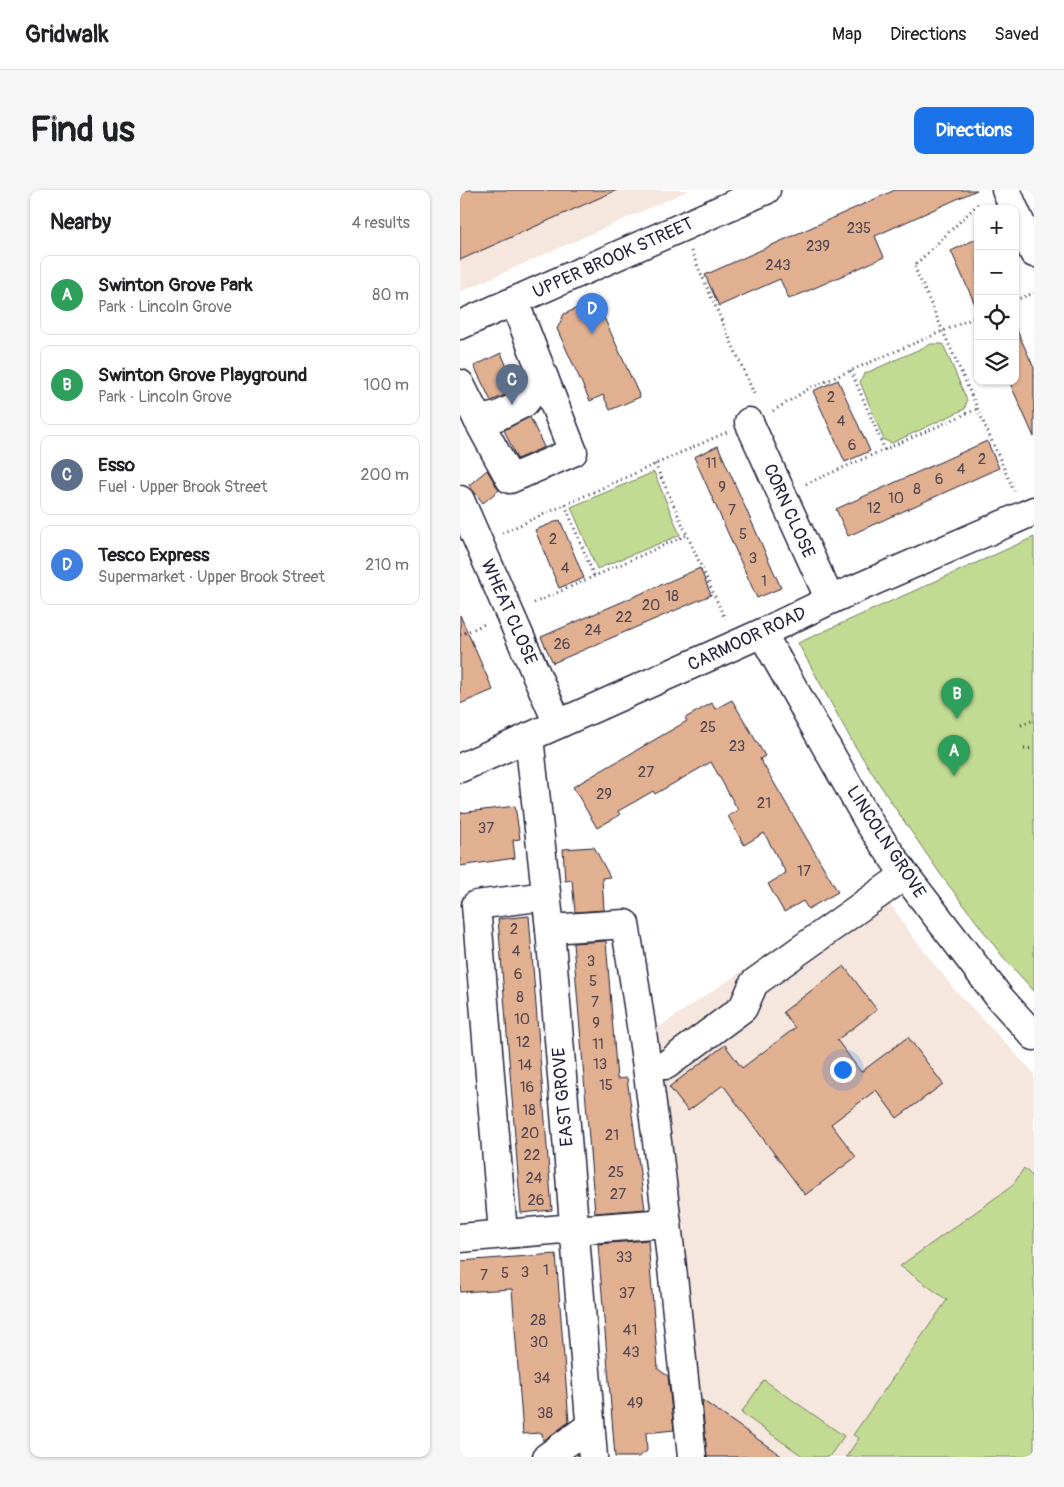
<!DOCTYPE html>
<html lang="en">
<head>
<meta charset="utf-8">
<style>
  body { margin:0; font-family:Pangolin,sans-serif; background:#f6f6f6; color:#202124 }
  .controls { position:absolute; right:15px; top:15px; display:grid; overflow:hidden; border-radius:10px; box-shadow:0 1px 4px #0004 }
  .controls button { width:45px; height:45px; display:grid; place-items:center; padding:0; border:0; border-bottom:1px solid #e0e0e0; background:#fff; color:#202124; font:25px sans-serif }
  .you { position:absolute; left:382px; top:879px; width:18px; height:18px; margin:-12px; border:4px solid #fff; border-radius:50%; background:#1a73e8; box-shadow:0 0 0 8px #1a73e833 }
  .badge { display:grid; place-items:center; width:32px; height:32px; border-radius:50%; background:#1a73e8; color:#fff; font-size:16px; font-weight:700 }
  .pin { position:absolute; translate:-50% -41px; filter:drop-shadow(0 1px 2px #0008) }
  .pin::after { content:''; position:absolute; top:26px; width:18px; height:15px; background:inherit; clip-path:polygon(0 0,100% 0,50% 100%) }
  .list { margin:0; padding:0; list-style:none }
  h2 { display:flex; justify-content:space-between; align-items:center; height:65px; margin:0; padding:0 20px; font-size:21px }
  h2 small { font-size:16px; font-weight:400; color:#757577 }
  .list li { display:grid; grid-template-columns:32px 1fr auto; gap:15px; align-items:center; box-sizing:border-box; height:80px; margin:0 10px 10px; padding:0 10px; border:1px solid #e0e0e0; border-radius:10px }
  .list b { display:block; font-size:19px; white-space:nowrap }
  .list p { margin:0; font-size:16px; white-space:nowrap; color:#757577 }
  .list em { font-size:16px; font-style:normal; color:#757577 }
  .icon { flex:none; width:28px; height:28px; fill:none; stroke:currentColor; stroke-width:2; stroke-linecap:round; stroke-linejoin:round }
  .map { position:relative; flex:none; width:574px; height:1267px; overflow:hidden; border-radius:10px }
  header { display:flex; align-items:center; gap:30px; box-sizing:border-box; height:70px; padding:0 25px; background:#fff; border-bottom:1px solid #e0e0e0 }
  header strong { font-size:24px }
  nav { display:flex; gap:28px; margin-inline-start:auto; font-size:18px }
  .intro { display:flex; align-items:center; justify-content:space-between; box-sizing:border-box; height:120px; padding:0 30px }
  h1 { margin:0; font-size:35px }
  .button { padding:12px 22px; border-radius:10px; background:#1a73e8; color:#fff; font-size:18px; font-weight:700 }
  main { display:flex; gap:30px; padding:0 30px }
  aside { flex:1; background:#fff; border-radius:10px; box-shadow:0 1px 4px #0004 }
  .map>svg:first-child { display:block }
  .built { fill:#f6e7de }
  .green { fill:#c2db92; stroke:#727e66 }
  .building { fill:#e0b091; stroke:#22223b }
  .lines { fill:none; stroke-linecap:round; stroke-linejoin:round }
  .minor-casing { stroke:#22223b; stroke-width:31 }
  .highway-casing { stroke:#22223b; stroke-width:31 }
  .path { stroke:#22223b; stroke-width:3; stroke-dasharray:1 4; stroke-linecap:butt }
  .minor { stroke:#fff; stroke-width:28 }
  .highway { stroke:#fff; stroke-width:28 }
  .labels { text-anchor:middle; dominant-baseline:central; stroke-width:4; stroke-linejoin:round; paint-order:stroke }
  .number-label { font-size:15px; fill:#524650 }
  .street-label { font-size:18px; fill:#22223b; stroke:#fff }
</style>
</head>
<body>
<header>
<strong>Gridwalk</strong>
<nav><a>Map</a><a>Directions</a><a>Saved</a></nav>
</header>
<div class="intro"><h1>Find us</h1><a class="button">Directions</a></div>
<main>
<aside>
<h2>Nearby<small>4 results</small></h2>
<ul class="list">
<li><span class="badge" style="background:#2e9e5b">A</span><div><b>Swinton Grove Park</b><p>Park · Lincoln Grove</p></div><em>80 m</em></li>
<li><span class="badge" style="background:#2e9e5b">B</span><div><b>Swinton Grove Playground</b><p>Park · Lincoln Grove</p></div><em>100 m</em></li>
<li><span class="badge" style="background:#5c6f8a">C</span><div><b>Esso</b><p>Fuel · Upper Brook Street</p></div><em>200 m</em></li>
<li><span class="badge" style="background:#3f7fe0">D</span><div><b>Tesco Express</b><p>Supermarket · Upper Brook Street</p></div><em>210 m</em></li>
</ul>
</aside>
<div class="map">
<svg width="574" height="1267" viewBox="0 0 574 1267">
  <rect width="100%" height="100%" fill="#fff"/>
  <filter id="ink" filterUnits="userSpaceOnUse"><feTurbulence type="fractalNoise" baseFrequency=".02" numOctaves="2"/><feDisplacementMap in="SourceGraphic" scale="10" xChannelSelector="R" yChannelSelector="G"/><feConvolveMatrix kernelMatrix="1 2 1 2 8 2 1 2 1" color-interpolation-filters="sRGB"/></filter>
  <g filter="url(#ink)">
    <!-- built -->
    <g class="built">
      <path d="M 0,0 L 230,0 L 0,102 Z"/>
      <path d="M 415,691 L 453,747 L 494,799 L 574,883 L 574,1267 L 323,1267 L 230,1202 L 187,845 Z"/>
    </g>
    <!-- green -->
    <g class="green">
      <path d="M 471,154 L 483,154 L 507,210 L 505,219 L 432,253 L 424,250 L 400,192 L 404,184 Z"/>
      <path d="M 194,282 L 220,345 L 137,379 L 111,317 Z"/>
      <path d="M 574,347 L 574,801 L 543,767 L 481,685 L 435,618 L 393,553 L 338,453 Z"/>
      <path d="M 564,978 L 574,988 L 574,1267 L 386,1267 L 399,1248 L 393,1245 L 487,1110 L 440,1076 L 552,996 Z"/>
      <path d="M 304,1190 L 384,1246 L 369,1267 L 344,1267 L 281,1223 Z"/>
    </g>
    <!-- building -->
    <g class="building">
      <path d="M 0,0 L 157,0 L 0,70 Z"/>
      <path d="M 435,0 L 517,0 L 415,46 L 424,67 L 359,96 L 329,109 L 320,89 L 259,116 L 245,85 Z"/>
      <path d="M 516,49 L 518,53 L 518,121 L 491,61 Z"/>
      <path d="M 136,110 L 180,207 L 150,220 L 143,205 L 130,211 L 97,139 L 104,124 Z"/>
      <path d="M 555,136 L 574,178 L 574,247 L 549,191 L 555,191 Z"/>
      <path d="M 41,163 L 56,197 L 54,201 L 31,211 L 14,176 Z"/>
      <path d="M 378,190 L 410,261 L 385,272 L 353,201 Z"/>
      <path d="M 70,227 L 84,257 L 57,269 L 44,240 Z"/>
      <path d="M 527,251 L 539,278 L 388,346 L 376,319 Z"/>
      <path d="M 258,256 L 321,398 L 297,408 L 234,267 Z"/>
      <path d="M 27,280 L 39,300 L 23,313 L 9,295 Z"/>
      <path d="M 100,330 L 124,388 L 99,398 L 75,340 Z"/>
      <path d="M 240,378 L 251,405 L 93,473 L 81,447 Z"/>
      <path d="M 0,425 L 33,500 L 0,514 Z"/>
      <path d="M 272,510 L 305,566 L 300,569 L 378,702 L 348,719 L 343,711 L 324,722 L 308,694 L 326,683 L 304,643 L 284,655 L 268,626 L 278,620 L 251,572 L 195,604 L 193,601 L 176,611 L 158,621 L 160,625 L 137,638 L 113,597 L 227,531 L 225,528 L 252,513 L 255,519 Z"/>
      <path d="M 55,616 L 60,649 L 53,650 L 55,668 L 0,676 L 0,623 Z"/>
      <path d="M 134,657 L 150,687 L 142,688 L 144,720 L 115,722 L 112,690 L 105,691 L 103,659 Z"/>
      <path d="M 69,726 L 92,1020 L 61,1023 L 38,729 Z"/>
      <path d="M 146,751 L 157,889 L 167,888 L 185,1019 L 135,1023 L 113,753 Z"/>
      <path d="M 384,776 L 417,820 L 377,850 L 401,882 L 448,847 L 483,894 L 437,928 L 416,900 L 371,934 L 396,967 L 345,1005 L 263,895 L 228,921 L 209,897 L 265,855 L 282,878 L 335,838 L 323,822 Z"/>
      <path d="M 188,1050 L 198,1179 L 208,1186 L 214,1240 L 186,1243 L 187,1261 L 178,1267 L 155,1267 L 138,1054 Z"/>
      <path d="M 96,1064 L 109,1232 L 83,1251 L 82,1243 L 63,1244 L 52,1099 L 0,1102 L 0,1071 Z"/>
      <path d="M 242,1210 L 323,1267 L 247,1267 Z"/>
    </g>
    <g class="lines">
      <!-- minor casing -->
      <g class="minor-casing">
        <g id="minor">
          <path d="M 546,0 L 554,19"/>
          <path d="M 555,21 L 574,63"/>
          <path d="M 0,194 L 18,230 L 38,226 L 64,213 L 84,188 L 54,111"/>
          <path d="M 18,230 L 50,289 L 113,262 L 84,188"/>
          <path d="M 289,232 L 370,410"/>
          <path d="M 0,310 L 98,534"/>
          <path d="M 302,443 L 410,634 L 445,685 L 539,807 L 574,846"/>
          <path d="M 69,547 L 90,739 L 133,1267"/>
          <path d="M 0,578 L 302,443 L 370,410 L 574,321"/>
          <path d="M 90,739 L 165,734 C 195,911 214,1089 232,1267"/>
          <path d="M 206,875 L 283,818 L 294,793 L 445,685"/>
          <path d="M 114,1040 L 206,1033"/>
          <path d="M 43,1043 L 16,715 L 86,706"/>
          <path d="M 0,1048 L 114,1038"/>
          <path d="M 87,1267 L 130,1236"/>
        </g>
      </g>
      <!-- highway casing -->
      <g class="highway-casing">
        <path id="highway" d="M 0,135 L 306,0"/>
      </g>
      <!-- path -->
      <g class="path">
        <path d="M 518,14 L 454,76 L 554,301"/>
        <path d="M 231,61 L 295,206"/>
        <path d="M 555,110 L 574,103"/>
        <path d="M 391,181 L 425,260"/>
        <path d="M 313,221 L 350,198 L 518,126"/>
        <path d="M 195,274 L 265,429"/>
        <path d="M 346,294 L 517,219"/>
        <path d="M 105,315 L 134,386"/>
        <path d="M 42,343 L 267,242"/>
        <path d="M 74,413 L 227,345"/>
        <path d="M 0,445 L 27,433"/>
        <path d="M 561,535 L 574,530"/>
        <path d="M 564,559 L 574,558"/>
      </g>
      <!-- minor -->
      <use href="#minor" class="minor"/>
      <!-- highway -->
      <use href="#highway" class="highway"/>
    </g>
  </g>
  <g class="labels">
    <!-- number labels -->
    <g class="number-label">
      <text x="399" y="38">235</text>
      <text x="358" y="56">239</text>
      <text x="318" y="75">243</text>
      <text x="371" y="207">2</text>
      <text x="381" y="231">4</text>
      <text x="392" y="255">6</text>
      <text x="522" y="269">2</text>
      <text x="251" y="273">11</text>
      <text x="501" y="279">4</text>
      <text x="479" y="289">6</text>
      <text x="262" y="297">9</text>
      <text x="457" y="299">8</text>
      <text x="436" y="308">10</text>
      <text x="414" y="318">12</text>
      <text x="272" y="320">7</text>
      <text x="283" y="344">5</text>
      <text x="93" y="349">2</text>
      <text x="293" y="368">3</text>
      <text x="105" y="378">4</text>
      <text x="304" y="391">1</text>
      <text x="212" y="406">18</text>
      <text x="191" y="415">20</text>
      <text x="164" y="427">22</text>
      <text x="133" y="440">24</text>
      <text x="102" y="454">26</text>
      <text x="248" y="537">25</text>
      <text x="277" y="556">23</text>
      <text x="186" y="582">27</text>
      <text x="144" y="604">29</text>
      <text x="304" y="613">21</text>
      <text x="26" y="638">37</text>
      <text x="344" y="681">17</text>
      <text x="54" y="739">2</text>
      <text x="56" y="761">4</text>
      <text x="131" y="771">3</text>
      <text x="58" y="784">6</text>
      <text x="133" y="791">5</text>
      <text x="60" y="807">8</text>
      <text x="135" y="812">7</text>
      <text x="62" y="829">10</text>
      <text x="136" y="833">9</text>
      <text x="63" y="852">12</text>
      <text x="138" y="854">11</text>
      <text x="140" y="874">13</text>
      <text x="65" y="875">14</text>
      <text x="146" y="895">15</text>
      <text x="67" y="897">16</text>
      <text x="69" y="920">18</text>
      <text x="70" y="943">20</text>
      <text x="152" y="945">21</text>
      <text x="72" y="965">22</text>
      <text x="156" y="982">25</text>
      <text x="74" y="988">24</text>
      <text x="158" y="1004">27</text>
      <text x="76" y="1010">26</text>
      <text x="164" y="1067">33</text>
      <text x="86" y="1080">1</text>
      <text x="65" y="1082">3</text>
      <text x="45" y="1083">5</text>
      <text x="24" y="1085">7</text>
      <text x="167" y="1103">37</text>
      <text x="78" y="1130">28</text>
      <text x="170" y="1140">41</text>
      <text x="79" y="1152">30</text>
      <text x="171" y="1162">43</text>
      <text x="82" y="1188">34</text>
      <text x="175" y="1213">49</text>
      <text x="85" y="1223">38</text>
    </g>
    <!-- street labels -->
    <g class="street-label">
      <text transform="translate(153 68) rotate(-24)">UPPER BROOK STREET</text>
      <text transform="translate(329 321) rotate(66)">CORN CLOSE</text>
      <text transform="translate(49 422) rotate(66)">WHEAT CLOSE</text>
      <text transform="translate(287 449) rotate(-25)">CARMOOR ROAD</text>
      <text transform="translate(426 652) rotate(57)">LINCOLN GROVE</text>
      <text transform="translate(103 907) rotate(-95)">EAST GROVE</text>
    </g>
  </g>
</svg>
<div class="controls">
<button>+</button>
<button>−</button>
<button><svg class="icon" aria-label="locate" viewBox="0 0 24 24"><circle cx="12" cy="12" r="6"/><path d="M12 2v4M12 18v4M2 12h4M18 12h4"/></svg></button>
<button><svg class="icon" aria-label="layers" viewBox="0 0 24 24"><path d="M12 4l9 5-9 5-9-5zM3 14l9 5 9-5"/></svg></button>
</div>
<div class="you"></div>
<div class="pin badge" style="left:494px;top:586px;background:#2e9e5b">A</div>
<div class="pin badge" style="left:497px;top:529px;background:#2e9e5b">B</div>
<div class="pin badge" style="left:52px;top:215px;background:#5c6f8a">C</div>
<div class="pin badge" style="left:132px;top:144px;background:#3f7fe0">D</div>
</div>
</main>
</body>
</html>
